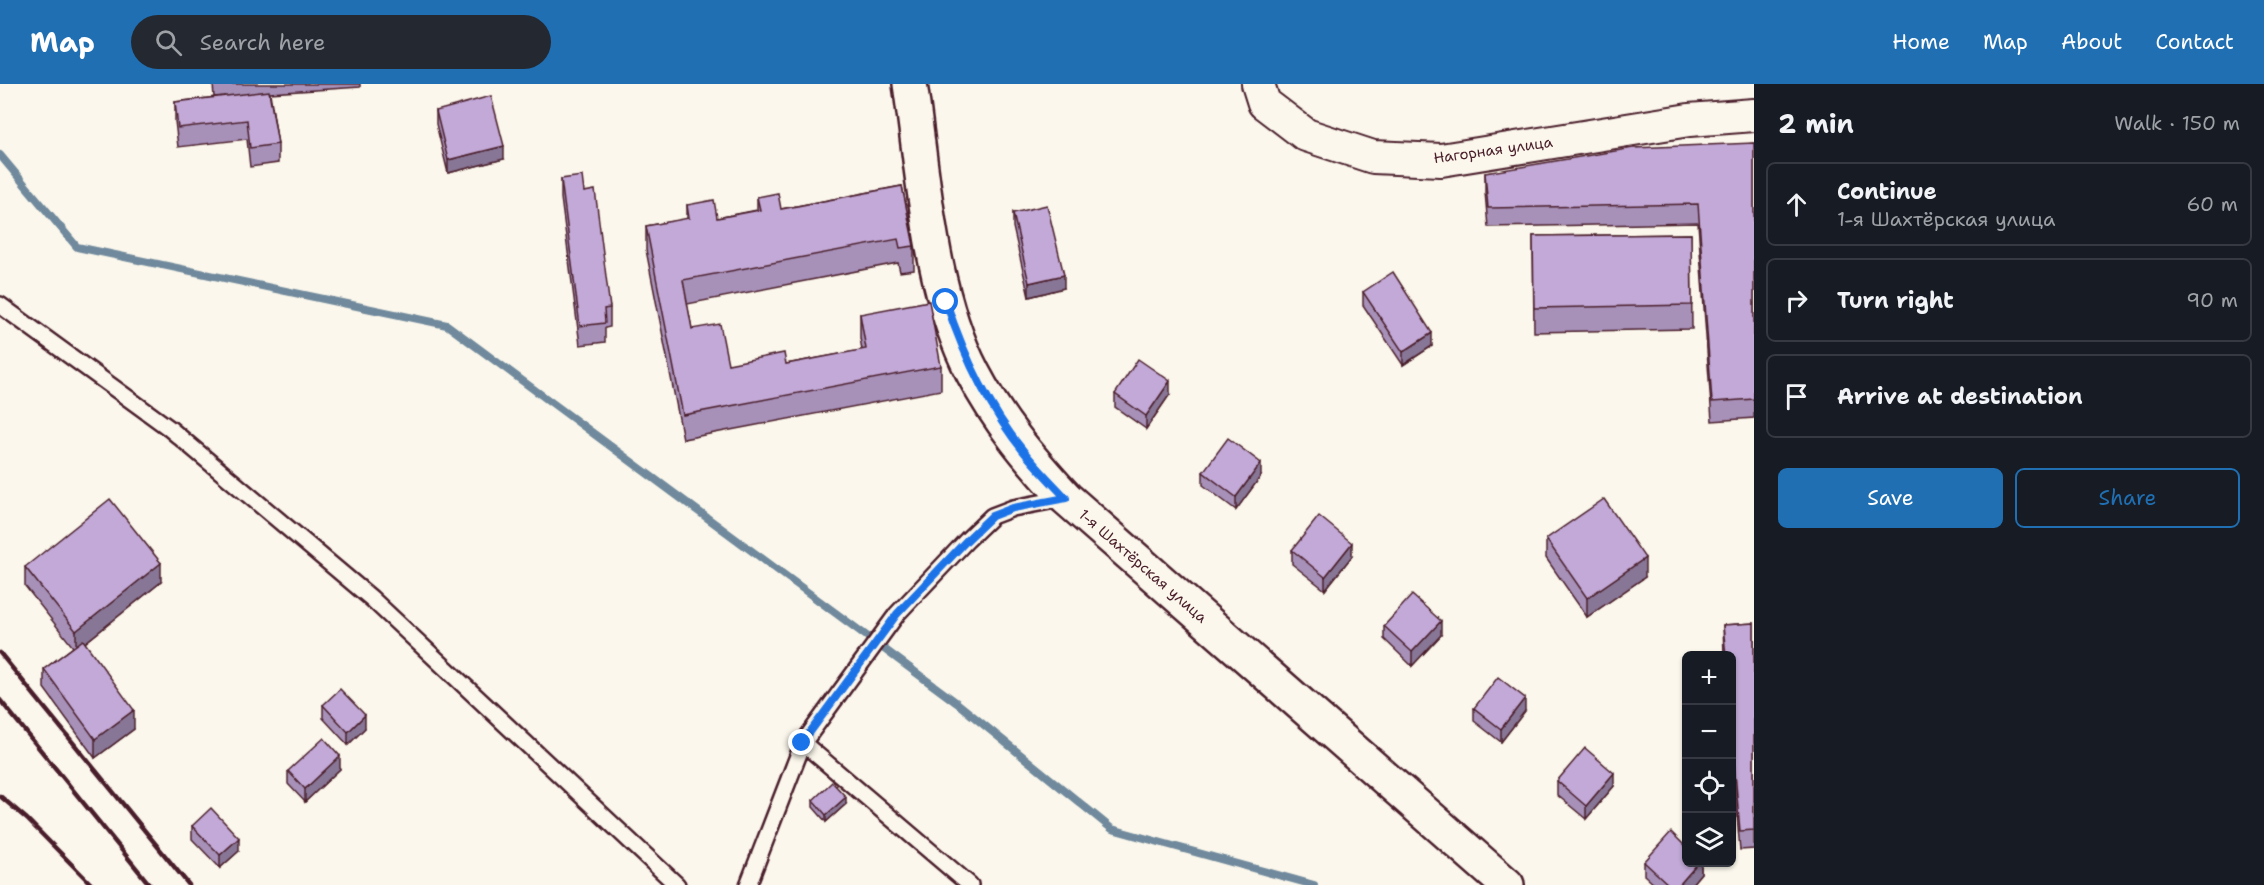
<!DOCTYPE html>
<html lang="en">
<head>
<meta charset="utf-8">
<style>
  body { margin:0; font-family:"Shantell Sans",sans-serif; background:#242831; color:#f1f3f6 }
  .controls { position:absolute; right:18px; bottom:18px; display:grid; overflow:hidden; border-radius:9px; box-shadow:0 2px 4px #0004 }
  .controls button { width:54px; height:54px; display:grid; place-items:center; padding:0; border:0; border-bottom:2px solid #363941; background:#171b24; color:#f1f3f6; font:30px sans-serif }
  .stop { position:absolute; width:18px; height:18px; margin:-14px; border:4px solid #1a73e8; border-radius:50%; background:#fff }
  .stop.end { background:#1a73e8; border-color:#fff; box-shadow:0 2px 6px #0008 }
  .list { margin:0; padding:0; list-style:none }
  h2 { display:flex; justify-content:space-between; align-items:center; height:78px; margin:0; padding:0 24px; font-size:26px }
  h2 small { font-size:20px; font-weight:400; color:#9ea1a6 }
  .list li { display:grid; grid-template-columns:39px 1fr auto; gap:18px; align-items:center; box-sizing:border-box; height:84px; margin:0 12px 12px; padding:0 12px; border:2px solid #363941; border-radius:9px }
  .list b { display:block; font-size:22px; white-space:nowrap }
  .list p { margin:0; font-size:20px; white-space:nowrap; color:#9ea1a6 }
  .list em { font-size:20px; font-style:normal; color:#9ea1a6 }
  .actions { display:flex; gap:12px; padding:18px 24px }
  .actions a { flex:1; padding:14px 0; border:2px solid #1f6fb2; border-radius:9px; text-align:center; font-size:21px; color:#1f6fb2 }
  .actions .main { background:#1f6fb2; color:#fff }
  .icon { flex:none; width:33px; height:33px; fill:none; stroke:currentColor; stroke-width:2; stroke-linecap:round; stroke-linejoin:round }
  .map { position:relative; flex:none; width:1754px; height:801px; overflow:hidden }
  header { display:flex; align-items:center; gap:36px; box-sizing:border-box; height:84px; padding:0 30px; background:#1f6fb2; color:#fff }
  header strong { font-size:28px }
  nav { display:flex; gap:33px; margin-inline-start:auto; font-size:21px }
  .search { width:420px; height:54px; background:#242831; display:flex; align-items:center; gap:15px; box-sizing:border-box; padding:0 21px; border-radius:33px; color:#9ea1a6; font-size:22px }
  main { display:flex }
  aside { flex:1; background:#171b24 }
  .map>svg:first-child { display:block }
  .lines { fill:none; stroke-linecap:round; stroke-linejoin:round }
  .stream { stroke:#6f899c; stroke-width:8 }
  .service-casing { stroke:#4a1f2b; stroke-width:20 }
  .minor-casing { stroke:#4a1f2b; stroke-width:36 }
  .tertiary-casing { stroke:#4a1f2b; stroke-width:38 }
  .service { stroke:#fbf7ec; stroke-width:15 }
  .minor { stroke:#fbf7ec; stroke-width:32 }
  .tertiary { stroke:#fbf7ec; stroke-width:33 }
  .rail { stroke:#4a1f2b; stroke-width:4.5 }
  .wall { fill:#a791b9; stroke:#4a1f2b; stroke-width:1.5 }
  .shaded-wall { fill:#887696; stroke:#4a1f2b; stroke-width:1.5 }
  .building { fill:#c2a9d7; stroke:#4a1f2b; stroke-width:1.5 }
  .route { stroke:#1a73e8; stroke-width:8 }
  .labels { text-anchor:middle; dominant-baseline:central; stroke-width:6; stroke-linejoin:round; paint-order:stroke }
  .street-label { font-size:15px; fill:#4a1f2b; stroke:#fbf7ec }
</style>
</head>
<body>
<header>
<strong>Map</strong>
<div class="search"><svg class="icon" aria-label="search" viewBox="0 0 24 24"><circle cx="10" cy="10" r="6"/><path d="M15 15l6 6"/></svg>Search here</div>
<nav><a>Home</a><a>Map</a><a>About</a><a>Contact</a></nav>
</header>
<main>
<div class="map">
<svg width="1754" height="801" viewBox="0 0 1754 801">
  <rect width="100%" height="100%" fill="#fbf7ec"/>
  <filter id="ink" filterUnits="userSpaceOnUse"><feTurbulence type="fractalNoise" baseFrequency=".0167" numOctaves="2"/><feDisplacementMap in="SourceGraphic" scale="12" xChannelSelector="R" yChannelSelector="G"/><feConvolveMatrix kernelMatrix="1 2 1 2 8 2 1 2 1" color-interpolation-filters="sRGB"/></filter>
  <g filter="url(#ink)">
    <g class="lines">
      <!-- stream -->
      <path class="stream" d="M 0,71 L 77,163 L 447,241 L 957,619 L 1112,745 L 1314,801"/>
      <!-- service casing -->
      <g class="service-casing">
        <g id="service">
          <path d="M 0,221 L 169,344 L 371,514 L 677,801"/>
          <path d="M 803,659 L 970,801"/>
          <path d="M 748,801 L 803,659 L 897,530 L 967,456 L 992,432 L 1013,424 L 1066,414"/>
        </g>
      </g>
      <!-- minor casing -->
      <g class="minor-casing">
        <path id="minor" d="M 1258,0 L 1264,19 L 1306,51 L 1373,73 L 1441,76 L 1689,36 L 1754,31"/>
      </g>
      <!-- tertiary casing -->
      <g class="tertiary-casing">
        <path id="tertiary" d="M 910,0 C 924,93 929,206 973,289 C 998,337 1030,375 1066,414 L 1507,801"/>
      </g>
      <!-- service -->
      <use href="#service" class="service"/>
      <!-- minor -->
      <use href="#minor" class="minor"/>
      <!-- tertiary -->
      <use href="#tertiary" class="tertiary"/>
      <!-- rail -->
      <g class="rail">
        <path d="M 0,569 L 189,801"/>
        <path d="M 0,616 L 150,801"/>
        <path d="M 0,712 L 27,735 L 92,801"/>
      </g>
    </g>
    <!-- wall -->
    <g class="wall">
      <path d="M 213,0 L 360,0 L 360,3 L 270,9 L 278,60 L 278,79 L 250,83 L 247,55 L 178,63 L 175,37 L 175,18 L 225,12 L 214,13 Z"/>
      <path d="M 436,27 L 504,75 L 448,89 L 436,40 Z"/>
      <path d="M 1754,59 L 1754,334 L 1712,337 L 1698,139 L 1488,143 L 1485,108 L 1485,89 Z"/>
      <path d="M 561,95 L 584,108 L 610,224 L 610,243 L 605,244 L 605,258 L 580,261 L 561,114 Z"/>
      <path d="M 902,102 L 914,162 L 914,186 L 900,188 L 898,179 L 687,220 L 692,245 L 728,280 L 786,280 L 862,266 L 860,254 L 860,230 L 941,282 L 941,306 L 683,355 L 646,166 L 646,142 L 687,135 L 687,121 L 717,134 L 757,126 L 757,113 L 781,125 Z"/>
      <path d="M 1013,129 L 1064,204 L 1029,213 L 1013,143 Z"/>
      <path d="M 1691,150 L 1692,245 L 1534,248 L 1533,152 Z"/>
      <path d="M 1363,208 L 1432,262 L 1403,281 L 1363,221 Z"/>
      <path d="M 1115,310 L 1170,310 L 1146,345 L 1115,323 Z"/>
      <path d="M 1203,388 L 1261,392 L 1236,426 L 1203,401 Z"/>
      <path d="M 1546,455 L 1645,493 L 1587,533 L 1546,474 Z"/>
      <path d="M 1292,466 L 1352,472 L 1325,506 L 1292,480 Z"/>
      <path d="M 25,483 L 161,498 L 85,559 L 134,645 L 95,674 L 44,604 L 44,585 L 73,563 L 25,502 Z"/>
      <path d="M 1754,539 L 1754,765 L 1740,766 L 1731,661 L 1731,572 L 1724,572 L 1723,541 Z"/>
      <path d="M 1384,542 L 1441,551 L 1412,582 L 1384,555 Z"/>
      <path d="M 323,621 L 365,644 L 348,661 L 323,634 Z"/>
      <path d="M 1474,624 L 1525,627 L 1501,658 L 1474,637 Z"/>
      <path d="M 340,685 L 305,718 L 288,700 L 288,687 Z"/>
      <path d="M 1557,697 L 1614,702 L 1586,735 L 1557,711 Z"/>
      <path d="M 813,716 L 846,720 L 826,738 L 813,723 Z"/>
      <path d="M 192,742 L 239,767 L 220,784 L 192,755 Z"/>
      <path d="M 1644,778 L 1701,778 L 1701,789 L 1691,801 L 1655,801 L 1644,791 Z"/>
    </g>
    <!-- shaded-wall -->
    <g class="shaded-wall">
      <path d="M 504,62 L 504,75 L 448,89 L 448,76 Z"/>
      <path d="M 1064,191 L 1064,204 L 1029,213 L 1029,199 Z"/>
      <path d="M 1432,249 L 1432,262 L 1403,281 L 1403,268 Z"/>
      <path d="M 1170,297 L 1170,310 L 1146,345 L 1146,332 Z"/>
      <path d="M 1261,379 L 1261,392 L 1236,426 L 1236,413 Z"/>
      <path d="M 1352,459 L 1352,472 L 1325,506 L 1325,493 Z"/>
      <path d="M 1645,474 L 1645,493 L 1587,533 L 1587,514 Z"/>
      <path d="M 161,479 L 161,498 L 76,566 L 76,547 Z"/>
      <path d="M 1441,537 L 1441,551 L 1412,582 L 1412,568 Z"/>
      <path d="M 1525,614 L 1525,627 L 1501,658 L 1501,645 Z"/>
      <path d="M 134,626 L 134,645 L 95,674 L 95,655 Z"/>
      <path d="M 365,631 L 365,644 L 348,661 L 348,648 Z"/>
      <path d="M 340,672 L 340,685 L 305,718 L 305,705 Z"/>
      <path d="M 1614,689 L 1614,702 L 1586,735 L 1586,722 Z"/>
      <path d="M 846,713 L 846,720 L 826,738 L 826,731 Z"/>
      <path d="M 239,754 L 239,767 L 220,784 L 220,771 Z"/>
      <path d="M 1699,778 L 1701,778 L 1701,789 L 1691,801 L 1679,801 Z"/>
    </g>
    <!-- building -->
    <g class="building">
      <path d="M 269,7 L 278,60 L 250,64 L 247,36 L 178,44 L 175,18 Z"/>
      <path d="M 491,12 L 504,62 L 448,76 L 436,27 Z"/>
      <path d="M 1754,59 L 1754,315 L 1712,318 L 1698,120 L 1488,124 L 1485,89 L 1633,64 Z"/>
      <path d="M 582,92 L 584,108 L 595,106 L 610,224 L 604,225 L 605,239 L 580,242 L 561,95 Z"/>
      <path d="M 902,102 L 914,162 L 900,164 L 898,155 L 683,196 L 692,245 L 720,240 L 728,280 L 784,269 L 786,280 L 866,265 L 860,230 L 929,217 L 941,282 L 683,331 L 646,142 L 689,134 L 687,121 L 714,116 L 717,134 L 760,126 L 757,113 L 778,109 L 781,125 Z"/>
      <path d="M 1047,121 L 1064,191 L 1029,199 L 1013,129 Z"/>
      <path d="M 1691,150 L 1692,221 L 1534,224 L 1533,152 Z"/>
      <path d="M 1393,188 L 1432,249 L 1403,268 L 1363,208 Z"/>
      <path d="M 1138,275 L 1170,297 L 1146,332 L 1115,310 Z"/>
      <path d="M 1228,354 L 1261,379 L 1236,413 L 1203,388 Z"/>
      <path d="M 110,415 L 161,479 L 76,547 L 25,483 Z"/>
      <path d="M 1604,415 L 1645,474 L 1587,514 L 1546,455 Z"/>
      <path d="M 1319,432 L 1352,459 L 1325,493 L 1292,466 Z"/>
      <path d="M 1412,511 L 1441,537 L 1412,568 L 1384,542 Z"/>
      <path d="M 1754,539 L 1754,746 L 1740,747 L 1731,642 L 1731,572 L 1726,572 L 1723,541 Z"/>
      <path d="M 83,556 L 134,626 L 95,655 L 44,585 Z"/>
      <path d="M 1498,593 L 1525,614 L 1501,645 L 1474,624 Z"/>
      <path d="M 340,605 L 365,631 L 348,648 L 323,621 Z"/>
      <path d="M 324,654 L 340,672 L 305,705 L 288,687 Z"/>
      <path d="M 1585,664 L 1614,689 L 1586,722 L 1557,697 Z"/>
      <path d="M 832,698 L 846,713 L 826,731 L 813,716 Z"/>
      <path d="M 211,724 L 239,754 L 220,771 L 192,742 Z"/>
      <path d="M 1671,748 L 1686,763 L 1686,778 L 1699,778 L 1679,801 L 1669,801 L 1644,778 Z"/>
    </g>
  </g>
  <g class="lines" filter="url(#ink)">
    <!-- route -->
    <path class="route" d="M 802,659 L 897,530 L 967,456 L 992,432 L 1013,424 L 1066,414 C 1052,399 1038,385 1025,369 C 988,324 964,272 946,218"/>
  </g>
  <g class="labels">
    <!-- street labels -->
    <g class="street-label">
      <text transform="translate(1493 66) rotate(-8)">Нагорная улица</text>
      <text transform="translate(1143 482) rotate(41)">1-я Шахтёрская улица</text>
    </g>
  </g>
</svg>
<div class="controls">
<button>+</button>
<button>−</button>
<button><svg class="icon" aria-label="locate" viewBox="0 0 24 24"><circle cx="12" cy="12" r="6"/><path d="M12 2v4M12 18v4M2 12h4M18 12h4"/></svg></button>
<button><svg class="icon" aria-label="layers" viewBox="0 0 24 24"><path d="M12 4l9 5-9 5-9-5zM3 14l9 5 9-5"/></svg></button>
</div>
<div class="stop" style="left:946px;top:218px"></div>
<div class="stop end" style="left:802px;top:659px"></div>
</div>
<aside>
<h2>2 min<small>Walk · 150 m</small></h2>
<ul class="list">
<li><svg class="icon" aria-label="ahead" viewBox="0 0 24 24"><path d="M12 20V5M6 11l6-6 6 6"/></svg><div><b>Continue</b><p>1-я Шахтёрская улица</p></div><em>60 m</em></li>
<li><svg class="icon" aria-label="right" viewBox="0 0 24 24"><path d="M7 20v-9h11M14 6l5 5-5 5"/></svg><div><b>Turn right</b></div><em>90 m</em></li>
<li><svg class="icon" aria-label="arrive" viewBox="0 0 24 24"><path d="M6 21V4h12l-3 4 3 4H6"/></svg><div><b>Arrive at destination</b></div></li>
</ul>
<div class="actions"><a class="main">Save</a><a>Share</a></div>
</aside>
</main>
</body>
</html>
